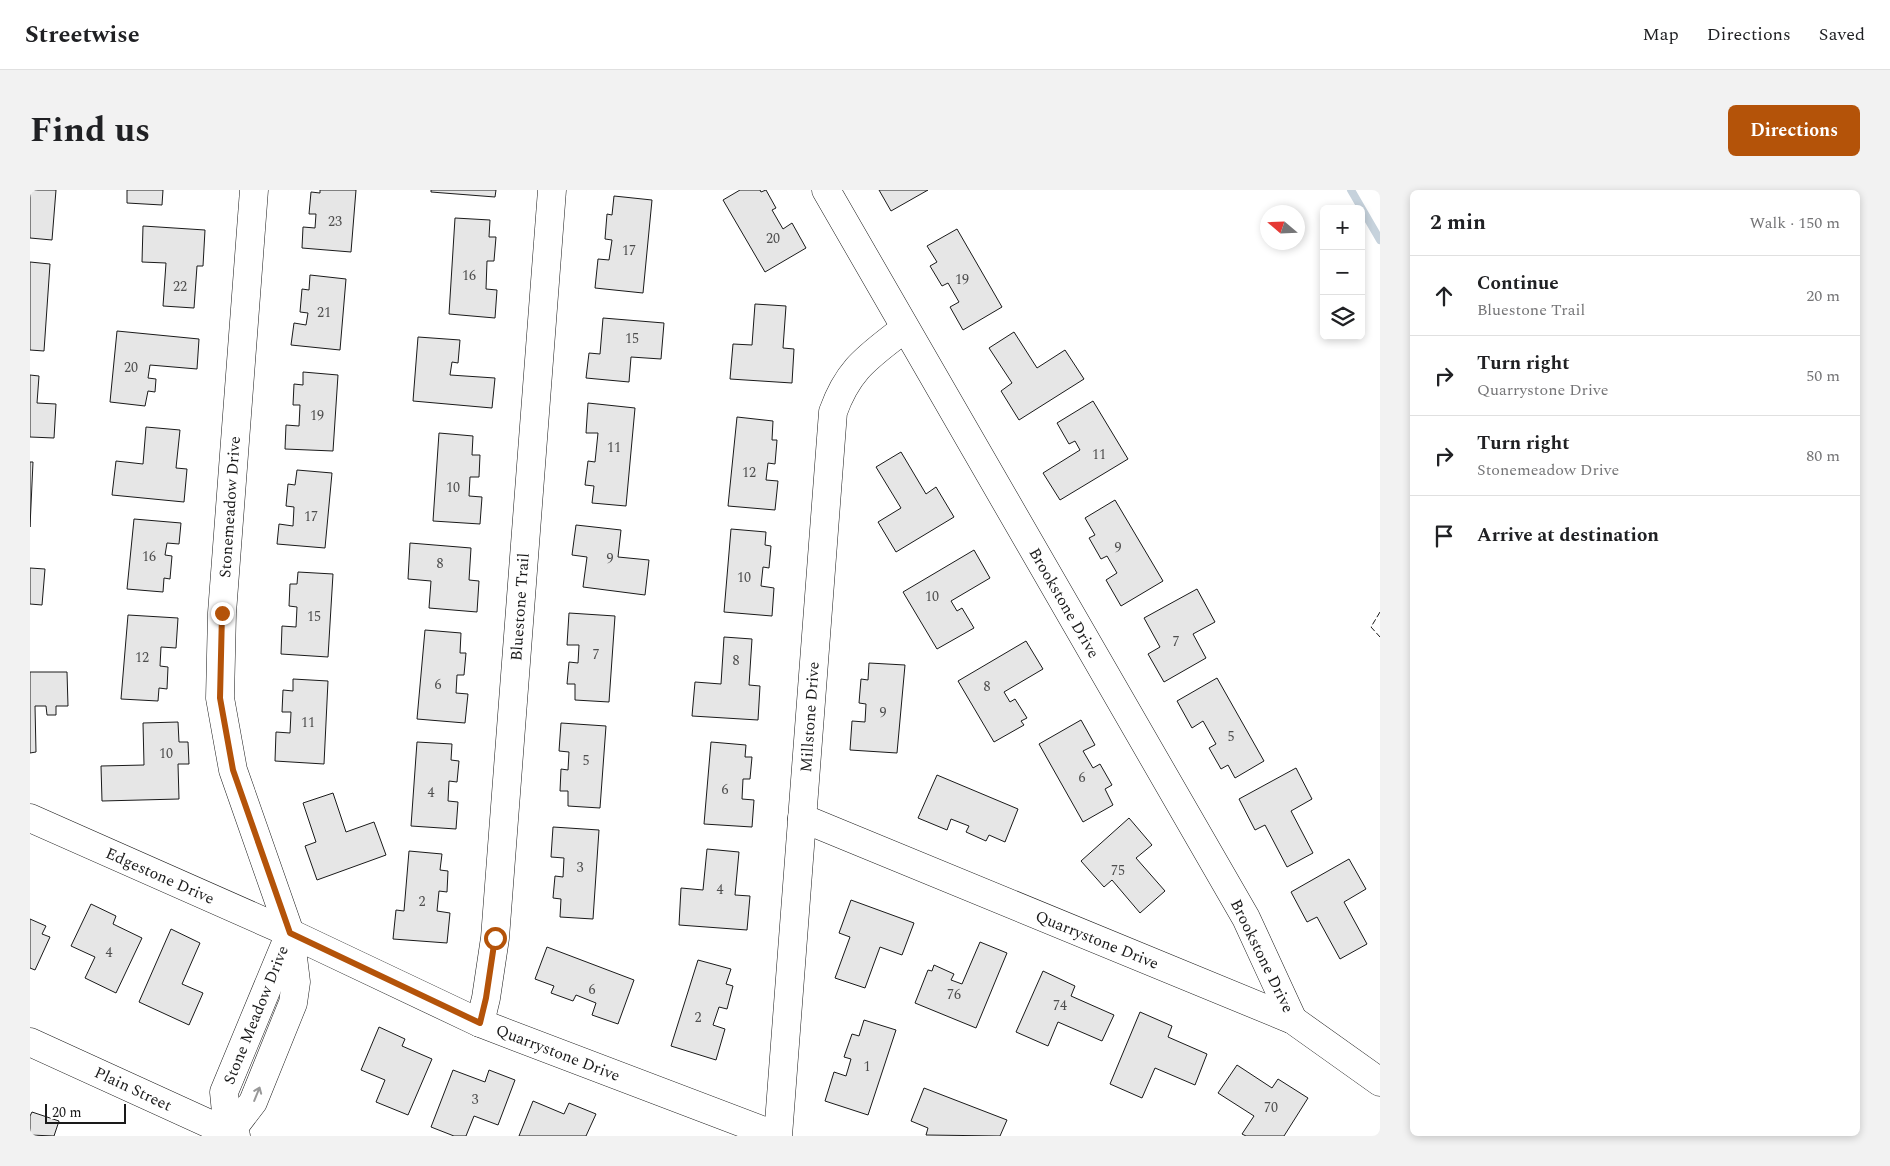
<!DOCTYPE html>
<html lang="en">
<head>
<meta charset="utf-8">
<style>
  body { margin:0; font-family:Spectral,serif; background:#f2f2f2; color:#202124 }
  .controls { position:absolute; right:15px; top:15px; display:grid; overflow:hidden; border-radius:8px; box-shadow:0 2px 8px #0003 }
  .controls button { width:45px; height:45px; display:grid; place-items:center; padding:0; border:0; border-bottom:1px solid #e0e0e0; background:#fff; color:#202124; font:25px sans-serif }
  .compass { position:absolute; left:1230px; top:15px; width:45px; height:45px; border-radius:50%; background:#fff; box-shadow:0 2px 8px #0003; rotate:289deg }
  .scale { position:absolute; left:15px; bottom:12px; width:81px; box-sizing:border-box; padding-left:5px; border:2px solid #1a1a1a; border-top:0; font-size:14px; line-height:18px; white-space:nowrap; color:#1a1a1a; -webkit-text-stroke:4px #fff; paint-order:stroke }
  .stop { position:absolute; width:15px; height:15px; margin:-11px; border:4px solid #b45309; border-radius:50%; background:#fff }
  .stop.end { background:#b45309; border-color:#fff; box-shadow:0 1px 5px #0008 }
  .list { margin:0; padding:0; list-style:none }
  h2 { display:flex; justify-content:space-between; align-items:center; height:65px; margin:0; padding:0 20px; font-size:21px }
  h2 small { font-size:16px; font-weight:400; color:#757577 }
  .list li { display:grid; grid-template-columns:32px 1fr auto; gap:15px; align-items:center; box-sizing:border-box; height:80px; padding:0 20px; border-top:1px solid #e0e0e0 }
  .list b { display:block; font-size:19px; white-space:nowrap }
  .list p { margin:0; font-size:16px; white-space:nowrap; color:#757577 }
  .list em { font-size:16px; font-style:normal; color:#757577 }
  .icon { flex:none; width:28px; height:28px; fill:none; stroke:currentColor; stroke-width:2; stroke-linecap:round; stroke-linejoin:round }
  .map { position:relative; flex:none; width:1350px; height:946px; overflow:hidden; border-radius:8px }
  header { display:flex; align-items:center; gap:30px; box-sizing:border-box; height:70px; padding:0 25px; background:#fff; border-bottom:1px solid #e0e0e0 }
  header strong { font-size:24px }
  nav { display:flex; gap:28px; margin-inline-start:auto; font-size:18px }
  .intro { display:flex; align-items:center; justify-content:space-between; box-sizing:border-box; height:120px; padding:0 30px }
  h1 { margin:0; font-size:35px }
  .button { padding:12px 22px; border-radius:8px; background:#b45309; color:#fff; font-size:18px; font-weight:700 }
  main { display:flex; gap:30px; padding:0 30px }
  aside { flex:1; background:#fff; border-radius:8px; box-shadow:0 2px 8px #0003 }
  .map>svg:first-child { display:block }
  .lines { fill:none; stroke-linecap:round; stroke-linejoin:round }
  .stream { stroke:#c6d2dc; stroke-width:8 }
  .building { fill:#e6e6e6; stroke:#1a1a1a }
  .minor-casing { stroke:#1a1a1a; stroke-width:29 }
  .minor { stroke:#fff; stroke-width:28 }
  .fence { stroke:#1a1a1a; stroke-width:1; stroke-dasharray:6 2.5; stroke-linecap:butt }
  .oneway { stroke:#989898 }
  .route { stroke:#b45309; stroke-width:6 }
  .labels { text-anchor:middle; dominant-baseline:central; stroke-width:4; stroke-linejoin:round; paint-order:stroke }
  .number-label { font-size:14px; fill:#4d4d4d }
  .street-label { font-size:16px; fill:#1a1a1a; stroke:#fff }
</style>
</head>
<body>
<header>
<strong>Streetwise</strong>
<nav><a>Map</a><a>Directions</a><a>Saved</a></nav>
</header>
<div class="intro"><h1>Find us</h1><a class="button">Directions</a></div>
<main>
<div class="map">
<svg width="1350" height="946" viewBox="0 0 1350 946">
  <rect width="100%" height="100%" fill="#fff"/>
  <g class="lines">
    <!-- stream -->
    <path class="stream" d="M 1321,0 L 1350,50"/>
  </g>
  <!-- building -->
  <g class="building">
    <path d="M 0,0 L 26,0 L 22,50 L 0,48 Z"/>
    <path d="M 97,0 L 133,0 L 132,15 L 97,13 Z"/>
    <path d="M 290,0 L 326,0 L 321,62 L 272,58 L 273,37 L 285,38 L 286,24 L 279,24 L 281,2 L 290,3 Z"/>
    <path d="M 401,0 L 466,0 L 465,7 L 401,2 Z"/>
    <path d="M 710,0 L 730,0 L 731,2 L 736,0 L 746,18 L 742,20 L 753,39 L 762,33 L 776,58 L 735,82 L 693,10 Z"/>
    <path d="M 849,0 L 898,0 L 861,21 Z"/>
    <path d="M 584,6 L 622,10 L 613,103 L 565,98 L 568,69 L 579,70 L 582,50 L 575,49 L 577,24 L 582,25 Z"/>
    <path d="M 425,28 L 460,30 L 459,47 L 466,47 L 464,71 L 457,71 L 456,99 L 467,100 L 465,128 L 419,124 Z"/>
    <path d="M 113,36 L 175,40 L 173,76 L 167,76 L 164,118 L 133,116 L 136,73 L 112,72 Z"/>
    <path d="M 927,39 L 972,117 L 933,140 L 920,117 L 929,112 L 918,93 L 912,96 L 900,76 L 907,72 L 897,56 Z"/>
    <path d="M 0,72 L 20,74 L 14,161 L 0,160 Z"/>
    <path d="M 280,85 L 316,89 L 310,160 L 261,155 L 264,133 L 276,135 L 278,123 L 270,122 L 272,99 L 279,100 Z"/>
    <path d="M 725,114 L 756,116 L 753,158 L 764,159 L 762,193 L 700,189 L 703,154 L 722,155 Z"/>
    <path d="M 573,128 L 634,133 L 631,169 L 601,167 L 599,192 L 556,188 L 559,163 L 570,164 Z"/>
    <path d="M 87,141 L 169,149 L 167,179 L 120,175 L 118,188 L 126,189 L 125,202 L 118,201 L 115,216 L 80,212 Z"/>
    <path d="M 984,142 L 1007,178 L 1035,160 L 1054,189 L 989,230 L 971,201 L 982,193 L 959,158 Z"/>
    <path d="M 388,147 L 430,150 L 428,173 L 422,172 L 420,185 L 465,188 L 462,218 L 383,211 Z"/>
    <path d="M 273,182 L 308,185 L 303,261 L 255,259 L 256,235 L 269,236 L 270,215 L 263,215 L 264,194 L 273,195 Z"/>
    <path d="M 0,185 L 9,186 L 7,213 L 26,214 L 24,248 L 0,247 Z"/>
    <path d="M 1063,211 L 1098,269 L 1030,310 L 1013,283 L 1050,260 L 1045,251 L 1039,254 L 1027,233 Z"/>
    <path d="M 558,213 L 605,218 L 596,316 L 562,313 L 564,296 L 555,295 L 558,271 L 565,272 L 568,243 L 556,243 Z"/>
    <path d="M 707,227 L 743,231 L 742,250 L 747,250 L 745,274 L 738,273 L 736,290 L 748,291 L 745,320 L 698,316 Z"/>
    <path d="M 116,237 L 150,240 L 146,278 L 157,279 L 154,312 L 82,305 L 86,271 L 113,274 Z"/>
    <path d="M 409,243 L 443,246 L 442,265 L 450,265 L 449,287 L 440,287 L 439,306 L 452,307 L 450,334 L 403,331 Z"/>
    <path d="M 871,262 L 896,304 L 906,297 L 924,327 L 866,362 L 848,332 L 871,318 L 846,277 Z"/>
    <path d="M 0,272 L 3,272 L 0,337 Z"/>
    <path d="M 267,280 L 302,283 L 295,358 L 247,354 L 249,334 L 263,336 L 264,317 L 256,316 L 258,294 L 265,295 Z"/>
    <path d="M 1085,310 L 1133,391 L 1091,416 L 1076,390 L 1087,383 L 1077,366 L 1071,369 L 1059,348 L 1065,345 L 1055,328 Z"/>
    <path d="M 104,329 L 151,333 L 149,354 L 137,353 L 135,365 L 142,366 L 140,389 L 134,388 L 133,402 L 97,399 Z"/>
    <path d="M 546,335 L 591,340 L 588,367 L 619,370 L 615,405 L 553,397 L 557,367 L 542,365 Z"/>
    <path d="M 701,339 L 736,342 L 735,355 L 741,356 L 739,378 L 733,377 L 731,396 L 744,398 L 742,426 L 694,422 Z"/>
    <path d="M 380,353 L 441,358 L 439,390 L 449,391 L 447,422 L 399,418 L 401,391 L 378,389 Z"/>
    <path d="M 944,360 L 960,388 L 921,411 L 927,421 L 932,418 L 944,438 L 907,459 L 873,402 Z"/>
    <path d="M 0,378 L 15,379 L 12,415 L 0,414 Z"/>
    <path d="M 268,382 L 303,384 L 298,467 L 251,464 L 252,436 L 266,437 L 267,417 L 259,416 L 260,394 L 267,394 Z"/>
    <path d="M 1167,399 L 1185,432 L 1163,444 L 1176,468 L 1134,492 L 1118,464 L 1130,457 L 1114,428 Z"/>
    <path d="M 539,423 L 585,426 L 579,512 L 545,510 L 545,494 L 537,494 L 539,472 L 548,473 L 549,455 L 537,455 Z"/>
    <path d="M 98,425 L 148,428 L 146,458 L 131,457 L 130,476 L 138,477 L 137,499 L 129,498 L 128,511 L 91,509 Z"/>
    <path d="M 395,440 L 431,443 L 430,463 L 436,463 L 434,485 L 427,485 L 426,503 L 438,504 L 435,533 L 387,529 Z"/>
    <path d="M 694,447 L 722,449 L 719,495 L 730,496 L 728,530 L 662,526 L 665,492 L 691,494 Z"/>
    <path d="M 996,451 L 1013,479 L 974,502 L 980,512 L 985,509 L 997,528 L 991,531 L 994,535 L 964,552 L 928,491 Z"/>
    <path d="M 839,473 L 875,475 L 867,563 L 820,560 L 822,531 L 835,532 L 836,514 L 829,513 L 831,489 L 838,490 Z"/>
    <path d="M 0,482 L 37,482 L 38,516 L 26,516 L 26,525 L 17,525 L 16,516 L 5,516 L 6,562 L 0,563 Z"/>
    <path d="M 1187,488 L 1234,571 L 1205,588 L 1198,575 L 1191,579 L 1179,558 L 1186,554 L 1173,531 L 1162,538 L 1147,511 Z"/>
    <path d="M 263,489 L 298,491 L 294,574 L 245,571 L 246,542 L 260,543 L 261,522 L 252,522 L 253,500 L 263,501 Z"/>
    <path d="M 1051,530 L 1065,555 L 1053,561 L 1063,578 L 1070,574 L 1082,595 L 1075,599 L 1083,615 L 1053,632 L 1009,554 Z"/>
    <path d="M 148,532 L 149,552 L 158,552 L 159,574 L 148,574 L 149,609 L 72,611 L 71,576 L 114,575 L 113,533 Z"/>
    <path d="M 531,533 L 576,536 L 570,618 L 538,616 L 538,601 L 530,601 L 531,579 L 538,580 L 539,562 L 529,561 Z"/>
    <path d="M 387,552 L 422,554 L 421,570 L 429,571 L 427,592 L 419,591 L 418,611 L 428,612 L 426,639 L 381,636 Z"/>
    <path d="M 681,552 L 716,555 L 715,567 L 722,567 L 720,589 L 713,589 L 712,609 L 724,610 L 722,637 L 674,634 Z"/>
    <path d="M 1266,578 L 1282,609 L 1261,621 L 1283,663 L 1257,677 L 1235,635 L 1225,640 L 1209,609 Z"/>
    <path d="M 907,585 L 988,619 L 975,652 L 959,645 L 956,651 L 936,642 L 939,636 L 921,629 L 917,640 L 888,628 Z"/>
    <path d="M 303,603 L 316,642 L 344,632 L 356,665 L 287,690 L 275,656 L 286,652 L 273,613 Z"/>
    <path d="M 1099,628 L 1122,655 L 1106,668 L 1135,701 L 1110,723 L 1082,690 L 1074,697 L 1051,671 Z"/>
    <path d="M 523,637 L 569,640 L 563,729 L 530,727 L 531,709 L 523,708 L 525,686 L 533,687 L 534,668 L 521,667 Z"/>
    <path d="M 677,659 L 709,662 L 705,705 L 720,706 L 717,740 L 649,735 L 651,698 L 673,700 Z"/>
    <path d="M 379,661 L 412,664 L 410,680 L 418,681 L 417,702 L 409,701 L 407,721 L 420,723 L 417,753 L 363,749 L 366,720 L 374,721 Z"/>
    <path d="M 1319,669 L 1336,699 L 1314,712 L 1337,754 L 1310,769 L 1287,727 L 1277,732 L 1261,702 Z"/>
    <path d="M 821,710 L 884,733 L 872,765 L 850,757 L 835,798 L 805,788 L 820,747 L 809,743 Z"/>
    <path d="M 61,714 L 86,726 L 83,734 L 112,748 L 86,803 L 55,788 L 65,767 L 41,756 Z"/>
    <path d="M 0,729 L 16,736 L 12,744 L 20,747 L 5,780 L 0,778 Z"/>
    <path d="M 141,739 L 170,753 L 152,794 L 173,803 L 159,835 L 109,812 Z"/>
    <path d="M 950,752 L 977,763 L 946,838 L 885,813 L 898,780 L 902,781 L 904,775 L 924,784 L 921,790 L 932,794 Z"/>
    <path d="M 517,757 L 604,790 L 588,834 L 562,825 L 566,813 L 546,805 L 543,811 L 521,803 L 524,796 L 505,789 Z"/>
    <path d="M 668,770 L 701,779 L 696,794 L 703,796 L 697,819 L 689,817 L 683,835 L 695,839 L 686,870 L 641,856 Z"/>
    <path d="M 1013,781 L 1045,796 L 1041,806 L 1084,825 L 1072,851 L 1028,832 L 1018,856 L 986,842 Z"/>
    <path d="M 1110,822 L 1142,836 L 1138,847 L 1177,864 L 1165,895 L 1125,878 L 1112,908 L 1080,894 Z"/>
    <path d="M 834,830 L 866,840 L 838,925 L 795,911 L 804,882 L 816,886 L 821,869 L 814,867 L 822,844 L 829,846 Z"/>
    <path d="M 349,837 L 375,849 L 372,856 L 402,869 L 378,925 L 346,912 L 355,890 L 331,880 Z"/>
    <path d="M 1207,875 L 1242,898 L 1248,889 L 1278,908 L 1254,946 L 1216,946 L 1212,944 L 1224,926 L 1188,903 Z"/>
    <path d="M 423,880 L 455,892 L 459,880 L 485,890 L 468,935 L 444,926 L 436,946 L 424,946 L 401,937 Z"/>
    <path d="M 894,898 L 977,930 L 970,946 L 896,945 L 898,938 L 881,931 Z"/>
    <path d="M 503,911 L 534,924 L 539,913 L 566,924 L 556,946 L 489,946 Z"/>
    <path d="M 2,922 L 29,931 L 24,946 L 0,945 L 0,926 Z"/>
  </g>
  <g class="lines">
    <!-- minor casing -->
    <g class="minor-casing">
      <g id="minor">
        <path d="M 796,0 L 1216,728 L 1263,830"/>
        <path d="M 0,628 L 260,743 L 450,833 L 747,946"/>
        <path d="M 772,628 L 1263,830 L 1350,892"/>
        <path d="M 450,833 L 456,808 L 465,748 L 522,0"/>
        <path d="M 0,852 L 206,946"/>
        <path d="M 198,943 L 194,902 L 260,743"/>
        <path d="M 197,946 L 223,912 L 263,813 L 266,792 L 260,743 L 203,580 L 190,508 L 192,423 L 224,0"/>
        <path d="M 748,946 L 803,222 C 819,177 840,166 875,138"/>
      </g>
    </g>
    <!-- minor -->
    <use href="#minor" class="minor"/>
    <!-- fence -->
    <path class="fence" d="M 1350,422 L 1341,437 L 1350,447"/>
  </g>
  <!-- one-way arrows -->
  <defs><path id="oneway-shaft" d="M-6 0H5M1.5-3L5.5 0L1.5 3" fill="none" stroke-width="1.6" stroke-linecap="round" stroke-linejoin="round" transform="scale(1.25)"/></defs>
  <use class="oneway" href="#oneway-shaft" transform="translate(227 904) rotate(-68)"/>
  <g class="lines">
    <!-- route -->
    <path class="route" d="M 192,423 L 190,508 L 203,580 L 260,743 L 450,833 L 456,808 L 465,748"/>
  </g>
  <g class="labels">
    <!-- number labels -->
    <g class="number-label">
      <text x="305" y="31">23</text>
      <text x="743" y="48">20</text>
      <text x="599" y="60">17</text>
      <text x="439" y="85">16</text>
      <text x="932" y="89">19</text>
      <text x="150" y="96">22</text>
      <text x="294" y="122">21</text>
      <text x="602" y="148">15</text>
      <text x="101" y="177">20</text>
      <text x="287" y="225">19</text>
      <text x="584" y="257">11</text>
      <text x="1069" y="264">11</text>
      <text x="719" y="282">12</text>
      <text x="423" y="297">10</text>
      <text x="281" y="326">17</text>
      <text x="1088" y="357">9</text>
      <text x="119" y="366">16</text>
      <text x="580" y="368">9</text>
      <text x="410" y="373">8</text>
      <text x="714" y="387">10</text>
      <text x="902" y="406">10</text>
      <text x="284" y="426">15</text>
      <text x="1146" y="451">7</text>
      <text x="566" y="464">7</text>
      <text x="112" y="467">12</text>
      <text x="706" y="470">8</text>
      <text x="408" y="494">6</text>
      <text x="957" y="496">8</text>
      <text x="853" y="522">9</text>
      <text x="278" y="532">11</text>
      <text x="1201" y="546">5</text>
      <text x="136" y="563">10</text>
      <text x="556" y="570">5</text>
      <text x="1052" y="587">6</text>
      <text x="695" y="599">6</text>
      <text x="401" y="602">4</text>
      <text x="550" y="677">3</text>
      <text x="1088" y="680">75</text>
      <text x="690" y="699">4</text>
      <text x="392" y="711">2</text>
      <text x="79" y="762">4</text>
      <text x="562" y="799">6</text>
      <text x="924" y="804">76</text>
      <text x="1030" y="815">74</text>
      <text x="668" y="827">2</text>
      <text x="837" y="876">1</text>
      <text x="445" y="909">3</text>
      <text x="1241" y="917">70</text>
    </g>
    <!-- street labels -->
    <g class="street-label">
      <text transform="translate(200 317) rotate(-86)">Stonemeadow Drive</text>
      <text transform="translate(1034 413) rotate(60)">Brookstone Drive</text>
      <text transform="translate(490 417) rotate(-86)">Bluestone Trail</text>
      <text transform="translate(780 527) rotate(-86)">Millstone Drive</text>
      <text transform="translate(130 686) rotate(24)">Edgestone Drive</text>
      <text transform="translate(1067 750) rotate(22)">Quarrystone Drive</text>
      <text transform="translate(1232 766) rotate(64)">Brookstone Drive</text>
      <text transform="translate(226 825) rotate(-68)">Stone Meadow Drive</text>
      <text transform="translate(528 863) rotate(21)">Quarrystone Drive</text>
      <text transform="translate(103 899) rotate(25)">Plain Street</text>
    </g>
  </g>
</svg>
<div class="controls">
<button>+</button>
<button>−</button>
<button><svg class="icon" aria-label="layers" viewBox="0 0 24 24"><path d="M12 4l9 5-9 5-9-5zM3 14l9 5 9-5"/></svg></button>
</div>
<svg class="compass" viewBox="-18 -18 36 36"><path d="M0-13l5 13h-10z" fill="#e53935"/><path d="M0 13l5-13h-10z" fill="#757577"/></svg>
<div class="scale">20 m</div>
<div class="stop" style="left:465px;top:748px"></div>
<div class="stop end" style="left:192px;top:423px"></div>
</div>
<aside>
<h2>2 min<small>Walk · 150 m</small></h2>
<ul class="list">
<li><svg class="icon" aria-label="ahead" viewBox="0 0 24 24"><path d="M12 20V5M6 11l6-6 6 6"/></svg><div><b>Continue</b><p>Bluestone Trail</p></div><em>20 m</em></li>
<li><svg class="icon" aria-label="right" viewBox="0 0 24 24"><path d="M7 20v-9h11M14 6l5 5-5 5"/></svg><div><b>Turn right</b><p>Quarrystone Drive</p></div><em>50 m</em></li>
<li><svg class="icon" aria-label="right" viewBox="0 0 24 24"><path d="M7 20v-9h11M14 6l5 5-5 5"/></svg><div><b>Turn right</b><p>Stonemeadow Drive</p></div><em>80 m</em></li>
<li><svg class="icon" aria-label="arrive" viewBox="0 0 24 24"><path d="M6 21V4h12l-3 4 3 4H6"/></svg><div><b>Arrive at destination</b></div></li>
</ul>
</aside>
</main>
</body>
</html>
